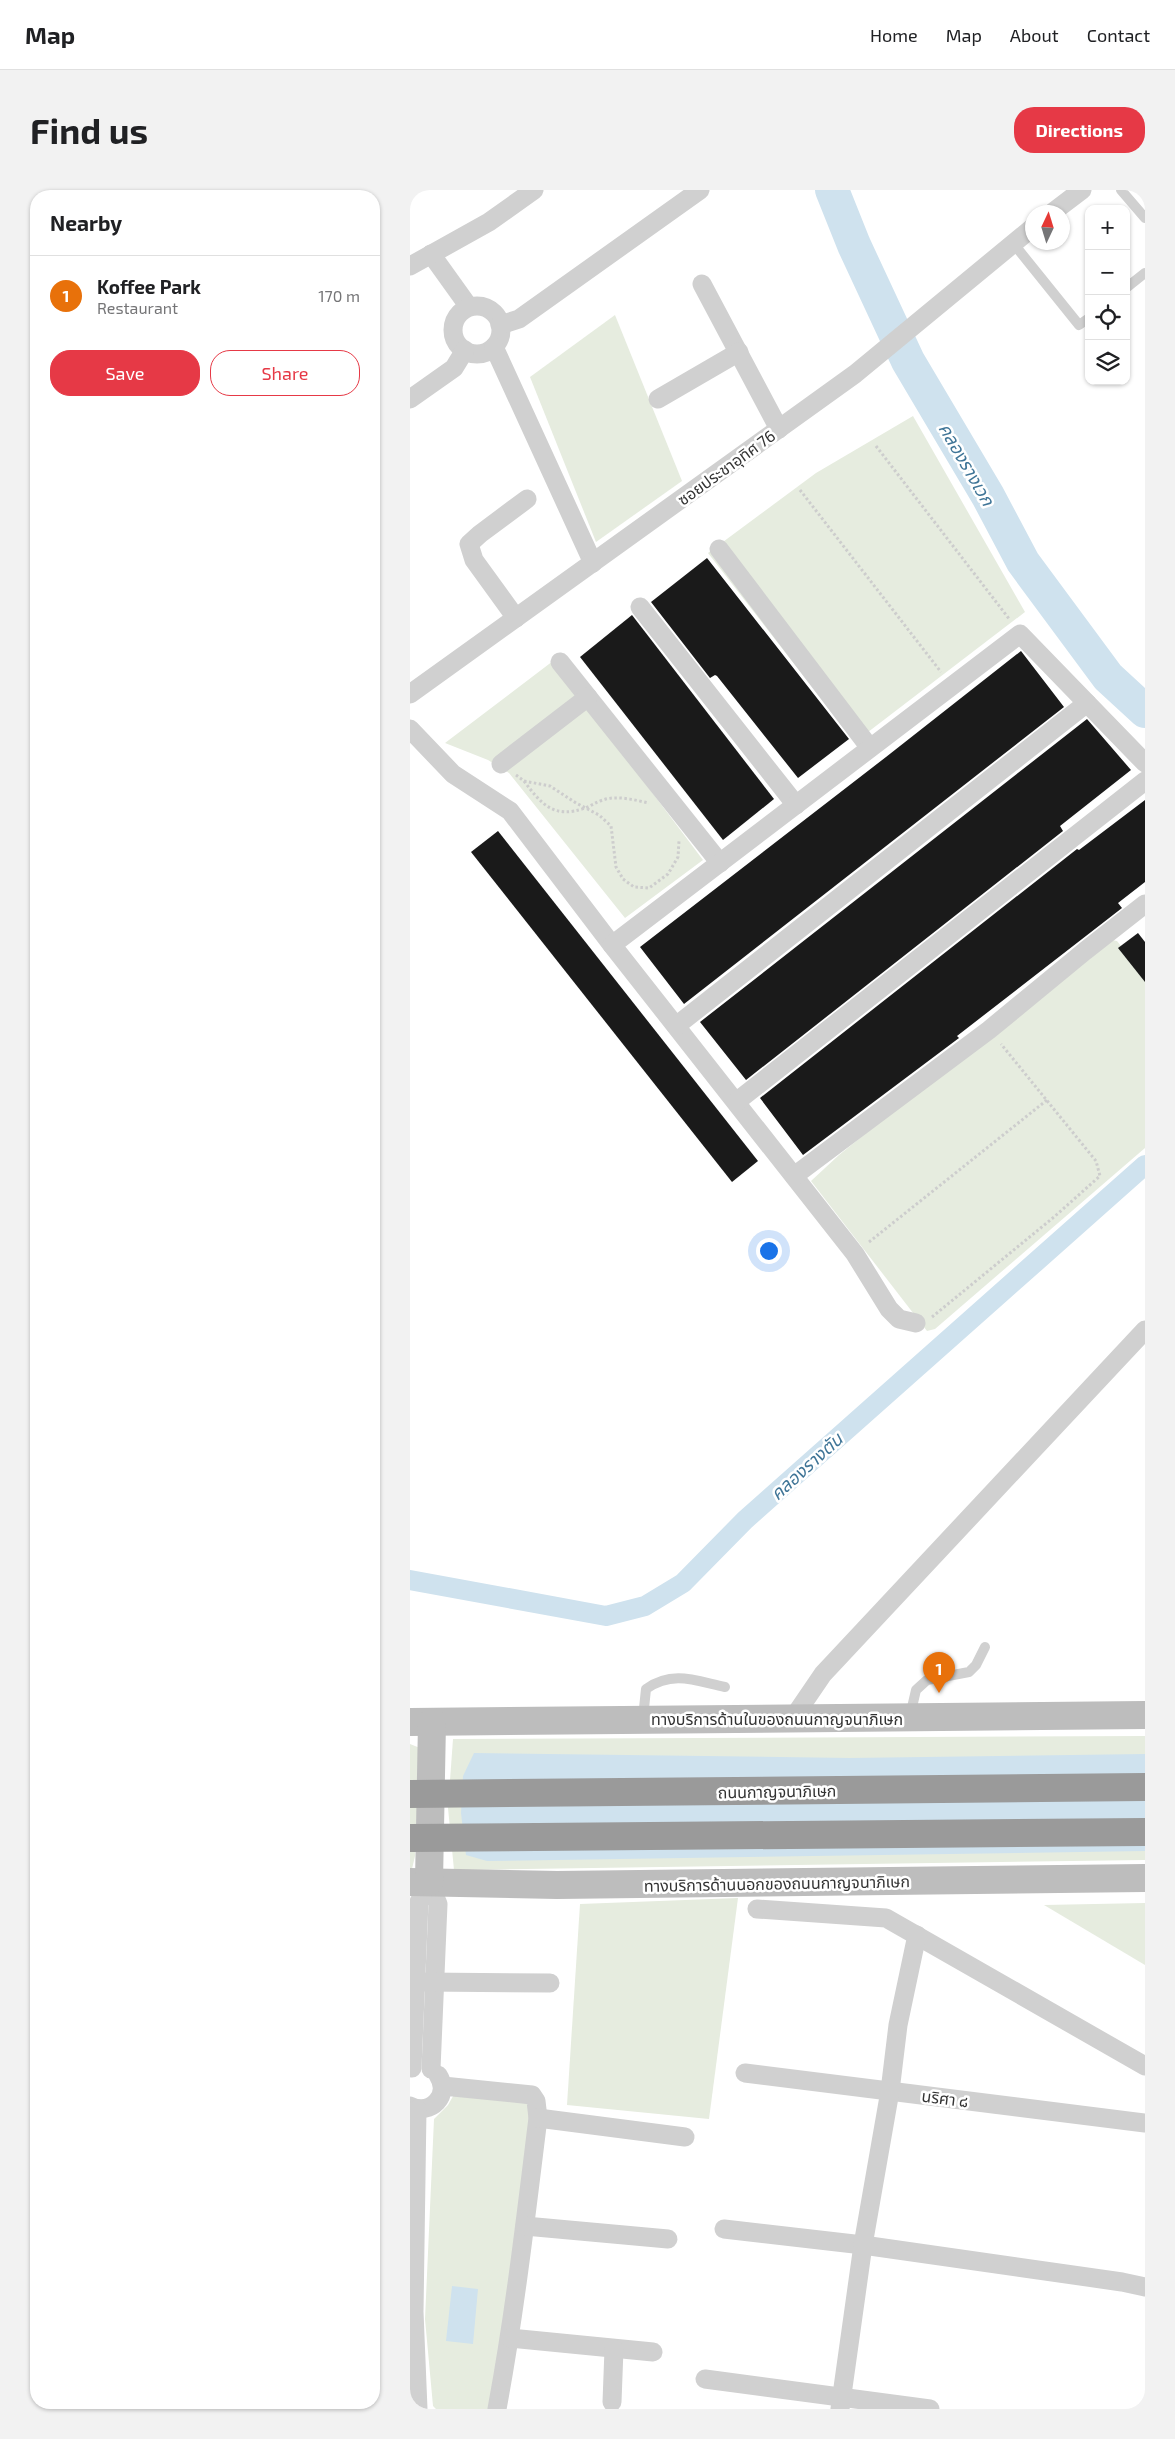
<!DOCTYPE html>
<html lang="en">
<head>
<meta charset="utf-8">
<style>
  body { margin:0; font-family:"Exo 2","Noto Sans Thai",sans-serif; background:#f2f2f2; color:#202124 }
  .controls { position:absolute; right:15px; top:15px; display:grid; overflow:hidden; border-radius:10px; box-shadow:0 1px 4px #0004 }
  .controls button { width:45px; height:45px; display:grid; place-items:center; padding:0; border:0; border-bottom:1px solid #e0e0e0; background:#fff; color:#202124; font:25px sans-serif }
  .compass { position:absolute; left:615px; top:15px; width:45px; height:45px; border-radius:50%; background:#fff; box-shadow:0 1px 4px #0004; rotate:4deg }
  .you { position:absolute; left:358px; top:1060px; width:18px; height:18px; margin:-12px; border:4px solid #fff; border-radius:50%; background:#1a73e8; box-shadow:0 0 0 8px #1a73e833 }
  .badge { display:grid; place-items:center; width:32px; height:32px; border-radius:50%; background:#e63946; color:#fff; font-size:16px; font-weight:700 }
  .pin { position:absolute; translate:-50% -41px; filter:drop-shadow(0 1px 2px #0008) }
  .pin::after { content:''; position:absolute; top:26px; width:18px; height:15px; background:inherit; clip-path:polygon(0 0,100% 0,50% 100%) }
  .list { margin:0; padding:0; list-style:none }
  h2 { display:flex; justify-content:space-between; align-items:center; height:65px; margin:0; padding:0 20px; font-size:21px }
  h2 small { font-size:16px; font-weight:400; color:#757577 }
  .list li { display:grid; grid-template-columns:32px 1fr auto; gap:15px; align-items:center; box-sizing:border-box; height:80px; padding:0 20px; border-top:1px solid #e0e0e0 }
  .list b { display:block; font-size:19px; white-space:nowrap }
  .list p { margin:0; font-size:16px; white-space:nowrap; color:#757577 }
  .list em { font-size:16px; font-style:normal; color:#757577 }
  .actions { display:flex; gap:10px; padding:15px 20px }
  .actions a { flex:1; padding:11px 0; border:1px solid #e63946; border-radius:20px; text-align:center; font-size:18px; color:#e63946 }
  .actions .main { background:#e63946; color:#fff }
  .icon { flex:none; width:28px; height:28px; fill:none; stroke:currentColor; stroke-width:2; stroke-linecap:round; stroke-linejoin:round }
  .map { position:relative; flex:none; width:735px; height:2219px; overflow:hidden; border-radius:20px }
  header { display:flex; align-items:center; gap:30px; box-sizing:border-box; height:70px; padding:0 25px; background:#fff; border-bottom:1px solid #e0e0e0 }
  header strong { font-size:24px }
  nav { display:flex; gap:28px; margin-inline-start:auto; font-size:18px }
  .intro { display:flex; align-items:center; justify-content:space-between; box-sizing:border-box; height:120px; padding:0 30px }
  h1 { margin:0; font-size:35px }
  .button { padding:12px 22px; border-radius:20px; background:#e63946; color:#fff; font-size:18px; font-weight:700 }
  main { display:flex; gap:30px; padding:0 30px }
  aside { flex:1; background:#fff; border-radius:20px; box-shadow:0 1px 4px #0004 }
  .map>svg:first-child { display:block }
  .green { fill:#e6ecdf }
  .water { fill:#cfe2ee }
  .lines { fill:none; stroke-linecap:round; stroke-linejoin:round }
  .canal { stroke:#cfe2ee; stroke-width:20 }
  .river { stroke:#cfe2ee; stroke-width:34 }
  .building { fill:#1a1a1a }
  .path { stroke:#cdcdcd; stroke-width:3; stroke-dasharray:2.5 2.5; stroke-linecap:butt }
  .service { stroke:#d0d0d0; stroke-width:10 }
  .minor { stroke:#d0d0d0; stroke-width:19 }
  .secondary { stroke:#bdbdbd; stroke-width:28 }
  .motorway-bridge { stroke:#9a9a9a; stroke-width:28 }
  .labels { text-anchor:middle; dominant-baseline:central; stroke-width:5; stroke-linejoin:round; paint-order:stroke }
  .street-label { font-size:16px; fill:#333; stroke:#fff }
  .water-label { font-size:18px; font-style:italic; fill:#3f7597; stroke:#fff }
</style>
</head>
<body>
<header>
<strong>Map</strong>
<nav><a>Home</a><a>Map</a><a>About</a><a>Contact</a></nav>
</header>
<div class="intro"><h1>Find us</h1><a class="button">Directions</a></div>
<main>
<aside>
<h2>Nearby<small></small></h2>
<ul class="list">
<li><span class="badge" style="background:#e8710a">1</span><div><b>Koffee Park</b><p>Restaurant</p></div><em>170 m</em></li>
</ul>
<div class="actions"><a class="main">Save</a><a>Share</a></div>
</aside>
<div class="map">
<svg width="735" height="2219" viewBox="0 0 735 2219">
  <rect width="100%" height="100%" fill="#fff"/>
  <!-- green -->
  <g class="green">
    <path d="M 205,125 L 272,291 L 186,352 L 120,187 Z"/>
    <path d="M 503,226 L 615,422 L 445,552 L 298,363 L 406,283 Z"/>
    <path d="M 143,471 L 293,670 L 215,728 L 99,583 L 78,570 L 35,553 Z"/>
    <path d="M 696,749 L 707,751 L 735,786 L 735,958 L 525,1139 L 517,1141 L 401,991 L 429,965 Z"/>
    <path d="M 735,1546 L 735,1670 L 44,1680 L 38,1618 L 43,1549 Z"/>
    <path d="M 0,1554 L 10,1558 L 5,1666 L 2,1679 L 0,1679 Z"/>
    <path d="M 328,1708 L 299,1929 L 157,1915 L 170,1714 Z"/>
    <path d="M 735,1713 L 735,1775 L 634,1715 Z"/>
    <path d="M 46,1901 L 111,1909 L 120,1917 L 121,1936 L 82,2219 L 26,2219 L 23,2216 L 15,2129 L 24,1929 L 38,1915 Z"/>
  </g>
  <!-- water -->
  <g class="water">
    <path d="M 64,1563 L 440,1568 L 735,1564 L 735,1661 L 77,1671 L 56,1665 L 51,1623 L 53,1586 Z"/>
    <path d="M 42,2096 L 68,2099 L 63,2154 L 36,2151 Z"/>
  </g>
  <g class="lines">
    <!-- canal -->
    <path class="canal" d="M 0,1390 L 196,1426 L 235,1416 L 273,1393 L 335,1330 L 735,975"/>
    <!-- river -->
    <path class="river" d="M 422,0 L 444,55 L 498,171 L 578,306 L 613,372 L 698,487 L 735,521"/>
  </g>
  <!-- building -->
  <g class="building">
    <path d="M 297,368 L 439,549 L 388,588 L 307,486 L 305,485 L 300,488 L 241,412 Z"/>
    <path d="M 222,425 L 364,609 L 313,650 L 170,467 Z"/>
    <path d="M 611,461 L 654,517 L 274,814 L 230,757 L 476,567 Z"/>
    <path d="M 677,529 L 721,580 L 650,636 L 653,641 L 336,890 L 290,832 Z"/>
    <path d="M 735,610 L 735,692 L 708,713 L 712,718 L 547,846 L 549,848 L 393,965 L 350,908 L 667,659 L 669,660 Z"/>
    <path d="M 88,641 L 348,971 L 322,992 L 61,662 Z"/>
    <path d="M 728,743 L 735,752 L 735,792 L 708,758 Z"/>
  </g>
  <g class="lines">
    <!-- path -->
    <g class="path">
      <path d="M 466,256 L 600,430"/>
      <path d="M 390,300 L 531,482"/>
      <path d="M 106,585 L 114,591 L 140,596 L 166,613 L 189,625 L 201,636 L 206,677 L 213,689 L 224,697 L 239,698 L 258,684 L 268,667 L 269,651"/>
      <path d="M 114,591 C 132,615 144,629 175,618 C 181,616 186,612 193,610 C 206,605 225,610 239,613"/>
      <path d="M 459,1052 L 637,910"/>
      <path d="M 522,1127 L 644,1027 L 690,986 L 686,971 L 591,854"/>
    </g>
    <!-- service -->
    <g class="service">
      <path d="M 711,0 L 735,28"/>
      <path d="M 603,53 L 669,135 L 679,128"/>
      <path d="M 716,98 L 735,83"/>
      <path d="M 500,1526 L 506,1500 L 517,1490 L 559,1482 L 566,1475 L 575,1457"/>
      <path d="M 233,1528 L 236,1499 C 263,1480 286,1491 315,1497"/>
    </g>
    <!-- minor -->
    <g class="minor">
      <path d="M 643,22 L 672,0"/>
      <path d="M 21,64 L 59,117"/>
      <path d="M 0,76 L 79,32 L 124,0"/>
      <path d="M 292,94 L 369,239"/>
      <circle cx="67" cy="140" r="24"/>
      <path d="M 90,135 L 109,129 L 290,0"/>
      <path d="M 84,157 L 183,373"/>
      <path d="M 0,209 L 44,178 L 55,160"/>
      <path d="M 248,209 L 329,162"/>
      <path d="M 309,359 L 460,558"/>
      <path d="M 230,417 L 386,615"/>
      <path d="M 106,428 L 64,370 L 59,354 L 70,344 L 117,309"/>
      <path d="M 150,472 L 310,673"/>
      <path d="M 0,504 L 445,184 L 622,38"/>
      <path d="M 0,539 L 43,584 L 100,621 L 202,755 L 445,1064 L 479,1119 L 489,1129 L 506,1133"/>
      <path d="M 91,574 L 178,507"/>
      <path d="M 202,755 L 610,444 L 735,573"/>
      <path d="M 266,836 L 677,513"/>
      <path d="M 326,912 L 735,591"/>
      <path d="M 384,986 L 579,840 L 675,761 L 735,714"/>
      <path d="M 383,1528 L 413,1484 L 735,1140"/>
      <path d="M 19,1692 L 28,1714 L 21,1879"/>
      <path d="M 347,1719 L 476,1728 L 735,1876"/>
      <path d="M 14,1792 L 140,1793"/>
      <path d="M 2,1878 L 9,1712 L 19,1692"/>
      <path d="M 335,1883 L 735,1933"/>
      <path d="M 33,1896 L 122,1905 L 126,1911 L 128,1928 C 116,2025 105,2122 87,2219"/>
      <path d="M 0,1916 C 21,1926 41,1905 28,1885"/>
      <path d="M 7,1919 L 4,2122 L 8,2219"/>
      <path d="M 128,1928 L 275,1947"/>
      <path d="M 115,2036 L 258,2049"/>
      <path d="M 314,2039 L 453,2055 L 712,2092 L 735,2097"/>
      <path d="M 100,2148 L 243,2162"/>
      <path d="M 295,2189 L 520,2219"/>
      <path d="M 202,2212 L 204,2159"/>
      <path d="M 430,2219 L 453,2055 L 480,1901 L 488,1835 L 507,1745"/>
    </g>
    <!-- secondary -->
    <g class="secondary">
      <path d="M 0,1532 L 735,1525"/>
      <path d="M 0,1692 L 147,1695 L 735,1688"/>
      <path d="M 19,1692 L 22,1532"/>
    </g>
    <!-- motorway-bridge -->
    <g class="motorway-bridge">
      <path d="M 0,1604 L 735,1597"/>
      <path d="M 0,1648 L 735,1642"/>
    </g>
  </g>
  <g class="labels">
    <!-- street labels -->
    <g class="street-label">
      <text transform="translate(316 277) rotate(-36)">ซอยประชาอุทิศ 76</text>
      <text x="367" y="1528">ทางบริการด้านในของถนนกาญจนาภิเษก</text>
      <text transform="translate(367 1601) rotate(-1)">ถนนกาญจนาภิเษก</text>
      <text transform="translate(367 1693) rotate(-1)">ทางบริการด้านนอกของถนนกาญจนาภิเษก</text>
      <text transform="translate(535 1908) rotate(7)">นริศา ๘</text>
    </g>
    <!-- water labels -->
    <g class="water-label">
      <text transform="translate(557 274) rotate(60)">คลองรางเวก</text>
      <text transform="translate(396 1276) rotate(-42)">คลองรางตัน</text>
    </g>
  </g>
</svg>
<div class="controls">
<button>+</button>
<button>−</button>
<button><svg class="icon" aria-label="locate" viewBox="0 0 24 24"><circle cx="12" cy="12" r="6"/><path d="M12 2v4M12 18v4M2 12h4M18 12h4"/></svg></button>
<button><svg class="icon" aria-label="layers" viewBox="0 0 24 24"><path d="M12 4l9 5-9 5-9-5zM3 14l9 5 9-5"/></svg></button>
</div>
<svg class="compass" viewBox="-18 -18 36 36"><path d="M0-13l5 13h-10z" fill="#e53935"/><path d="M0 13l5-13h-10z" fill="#757577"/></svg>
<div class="you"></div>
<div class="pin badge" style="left:529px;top:1503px;background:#e8710a">1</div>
</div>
</main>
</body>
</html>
